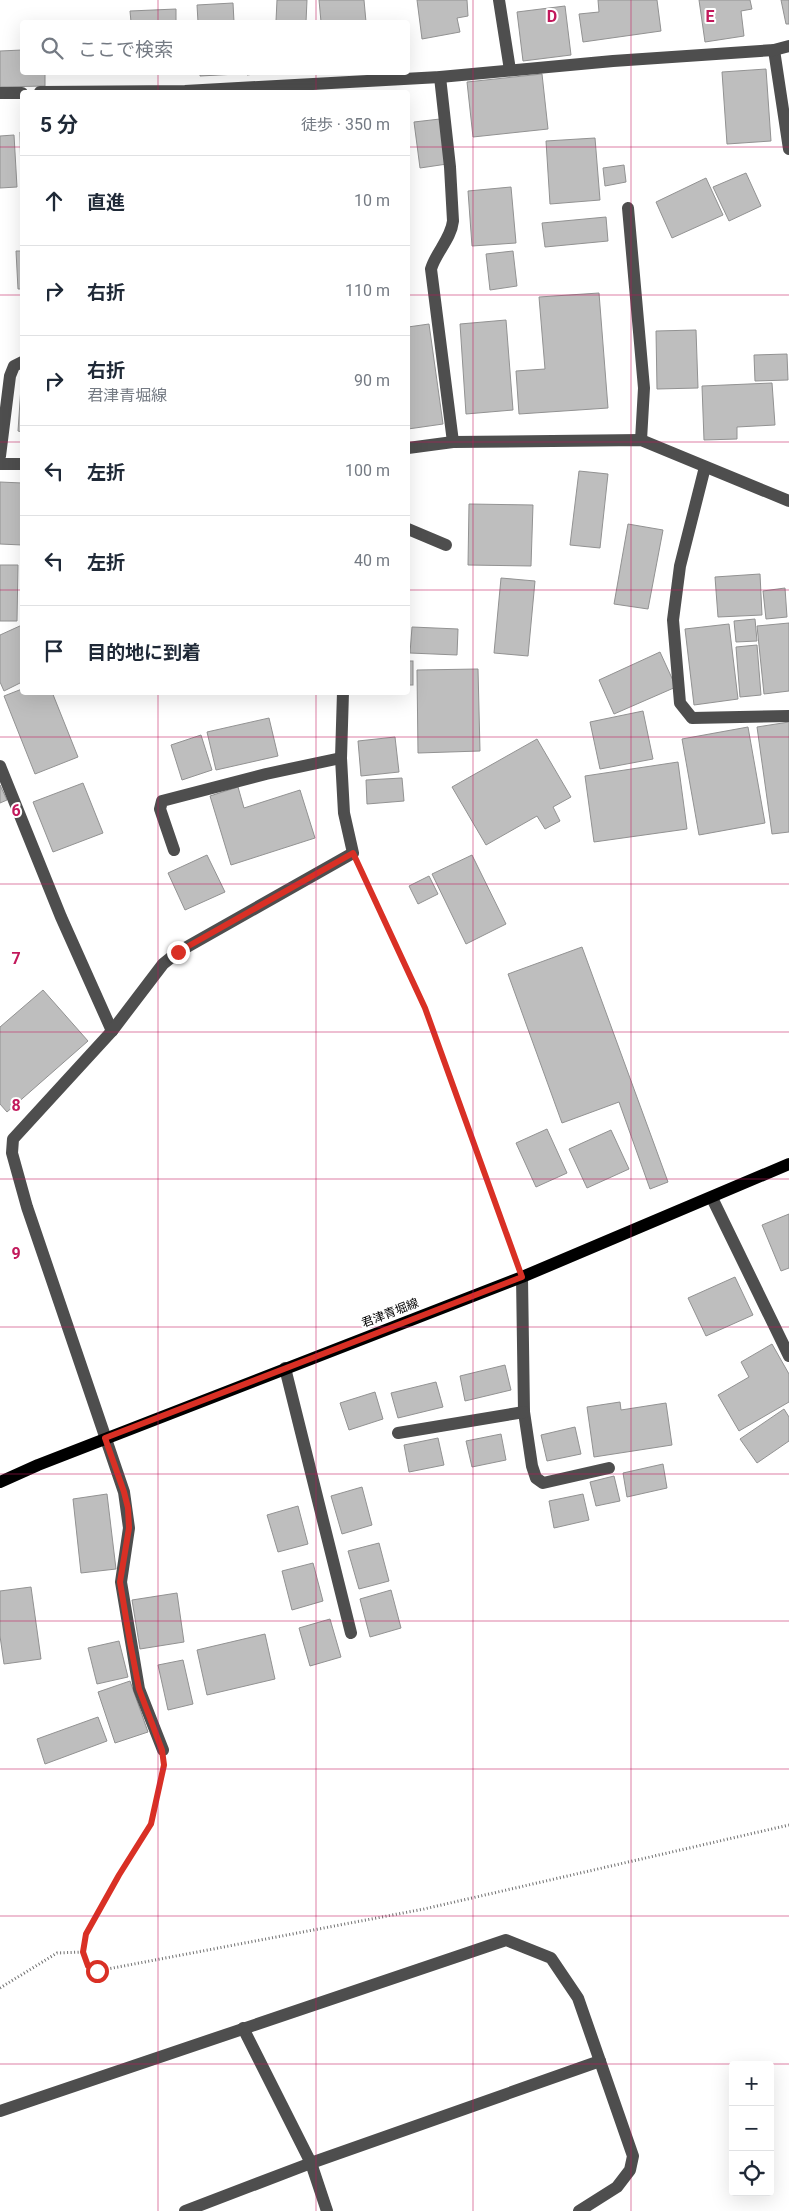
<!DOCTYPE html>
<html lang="ja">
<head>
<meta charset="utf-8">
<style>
  body { margin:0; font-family:Roboto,"Noto Sans JP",sans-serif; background:#f6f6f7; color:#1f2937 }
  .controls { position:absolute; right:15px; bottom:15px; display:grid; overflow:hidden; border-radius:5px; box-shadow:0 5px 20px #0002 }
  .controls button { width:45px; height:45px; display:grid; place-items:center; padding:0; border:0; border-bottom:1px solid #e0e1e3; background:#fff; color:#1f2937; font:25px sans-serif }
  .stop { position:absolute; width:15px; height:15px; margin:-11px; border:4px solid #d93025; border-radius:50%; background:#fff }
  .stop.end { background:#d93025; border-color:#fff; box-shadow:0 1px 5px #0008 }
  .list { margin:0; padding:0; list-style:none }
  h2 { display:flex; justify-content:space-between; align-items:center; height:65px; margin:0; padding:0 20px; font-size:21px }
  h2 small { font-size:16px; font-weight:400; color:#747a83 }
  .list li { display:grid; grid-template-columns:32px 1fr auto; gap:15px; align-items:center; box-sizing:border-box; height:90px; padding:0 20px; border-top:1px solid #e0e1e3 }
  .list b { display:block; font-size:19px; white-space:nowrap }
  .list p { margin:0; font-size:16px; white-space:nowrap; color:#747a83 }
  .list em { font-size:16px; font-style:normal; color:#747a83 }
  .icon { flex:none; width:28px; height:28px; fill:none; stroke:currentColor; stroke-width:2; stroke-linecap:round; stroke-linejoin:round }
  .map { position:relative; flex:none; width:789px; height:2211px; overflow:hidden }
  .search { position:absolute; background:#fff; box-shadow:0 5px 20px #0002; left:20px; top:20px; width:390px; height:55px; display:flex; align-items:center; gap:12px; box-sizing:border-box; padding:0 18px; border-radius:5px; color:#747a83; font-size:19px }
  .panel { position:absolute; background:#fff; box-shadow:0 5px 20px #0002; left:20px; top:90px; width:390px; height:605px; border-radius:5px }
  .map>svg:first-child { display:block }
  .building { fill:#bebebe; stroke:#929292 }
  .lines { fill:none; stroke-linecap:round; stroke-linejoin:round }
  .path { stroke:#707070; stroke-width:3; stroke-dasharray:1 2.5; stroke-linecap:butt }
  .minor { stroke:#4e4e4e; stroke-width:12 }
  .major { stroke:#000; stroke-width:12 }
  .route { stroke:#d93025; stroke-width:6 }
  .grid { fill:none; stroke:#c2185b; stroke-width:1; stroke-opacity:0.55 }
  .labels { text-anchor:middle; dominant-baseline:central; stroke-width:4; stroke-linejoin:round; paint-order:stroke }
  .street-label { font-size:12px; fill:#000; stroke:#fff }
  .grid-label { font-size:16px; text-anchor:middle; font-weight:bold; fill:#c2185b; stroke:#fff; stroke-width:4; stroke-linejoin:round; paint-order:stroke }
</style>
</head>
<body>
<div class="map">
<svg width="789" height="2211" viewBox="0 0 789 2211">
  <rect width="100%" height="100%" fill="#fff"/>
  <!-- building -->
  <g class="building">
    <path d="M 277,0 L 307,0 L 306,22 L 276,21 Z"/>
    <path d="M 319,0 L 364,0 L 366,22 L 321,22 Z"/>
    <path d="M 417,0 L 467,0 L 468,16 L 457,18 L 460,32 L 422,39 Z"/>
    <path d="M 598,0 L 657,0 L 661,31 L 583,42 L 579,14 L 599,12 Z"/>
    <path d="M 699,0 L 750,0 L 752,9 L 741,11 L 744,36 L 705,42 Z"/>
    <path d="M 781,0 L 789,0 L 789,24 L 786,24 Z"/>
    <path d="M 233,3 L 234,22 L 198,22 L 197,5 Z"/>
    <path d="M 565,6 L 571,55 L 523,61 L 517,12 Z"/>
    <path d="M 176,9 L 176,22 L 131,22 L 130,11 Z"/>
    <path d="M 22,50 L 22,72 L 45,72 L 45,86 L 0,87 L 0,51 Z"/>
    <path d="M 766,69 L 771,141 L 727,144 L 722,72 Z"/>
    <path d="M 52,72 L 94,72 L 52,74 Z"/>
    <path d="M 200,72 L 237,72 L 237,74 L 200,76 Z"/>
    <path d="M 247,72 L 268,72 L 247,75 Z"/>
    <path d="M 542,74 L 548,129 L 473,137 L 467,82 Z"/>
    <path d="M 440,119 L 447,164 L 420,168 L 414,122 Z"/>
    <path d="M 20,132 L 22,132 L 22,180 L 21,180 Z"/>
    <path d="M 14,135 L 17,187 L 0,188 L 0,136 Z"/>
    <path d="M 595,138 L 600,200 L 550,204 L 546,141 Z"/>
    <path d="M 624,165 L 626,182 L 605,186 L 603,168 Z"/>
    <path d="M 746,173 L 761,206 L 729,221 L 713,187 Z"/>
    <path d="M 706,178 L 723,215 L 672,238 L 656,202 Z"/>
    <path d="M 511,187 L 516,243 L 472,246 L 468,191 Z"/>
    <path d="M 606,217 L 608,241 L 545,247 L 542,223 Z"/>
    <path d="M 16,251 L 22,251 L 22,289 L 18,289 Z"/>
    <path d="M 513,251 L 517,286 L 490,290 L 486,254 Z"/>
    <path d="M 599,293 L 608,408 L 519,414 L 516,371 L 545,369 L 539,297 Z"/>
    <path d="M 506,320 L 513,410 L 466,414 L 460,324 Z"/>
    <path d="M 429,324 L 443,424 L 408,429 L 408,327 Z"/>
    <path d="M 696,330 L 698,388 L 657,389 L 656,331 Z"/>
    <path d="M 787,354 L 788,380 L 755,381 L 754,355 Z"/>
    <path d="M 22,372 L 22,432 L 18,431 Z"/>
    <path d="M 772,383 L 775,425 L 737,427 L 737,439 L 704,440 L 702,386 Z"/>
    <path d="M 579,471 L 608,474 L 600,548 L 570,545 Z"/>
    <path d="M 0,482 L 22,483 L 22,545 L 0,544 Z"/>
    <path d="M 469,504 L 533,505 L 531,566 L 468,565 Z"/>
    <path d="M 628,524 L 663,530 L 648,609 L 614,604 Z"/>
    <path d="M 0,565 L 18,565 L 17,621 L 0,621 Z"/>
    <path d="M 760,574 L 762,615 L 718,617 L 715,577 Z"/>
    <path d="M 501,578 L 535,581 L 528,656 L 494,653 Z"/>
    <path d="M 785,588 L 787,617 L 766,619 L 763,591 Z"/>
    <path d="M 755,619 L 757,641 L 736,642 L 734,621 Z"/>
    <path d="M 789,623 L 789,691 L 764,694 L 757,626 Z"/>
    <path d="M 729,624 L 738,699 L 694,705 L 685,629 Z"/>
    <path d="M 22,625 L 22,682 L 4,691 L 0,682 L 0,635 Z"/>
    <path d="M 412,627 L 458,629 L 457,655 L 410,653 Z"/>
    <path d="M 757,645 L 761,695 L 740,697 L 736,647 Z"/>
    <path d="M 660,652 L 676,687 L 614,714 L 599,680 Z"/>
    <rect x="408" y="661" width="5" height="24"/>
    <path d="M 478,669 L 480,751 L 418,753 L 417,670 Z"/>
    <path d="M 22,689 L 22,692 L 52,692 L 78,757 L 35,774 L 4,696 Z"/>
    <path d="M 643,711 L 653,759 L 600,769 L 590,722 Z"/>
    <path d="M 269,718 L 278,756 L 216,770 L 207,732 Z"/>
    <path d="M 789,722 L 789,832 L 772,834 L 757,727 Z"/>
    <path d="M 748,727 L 765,823 L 699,835 L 682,739 Z"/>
    <path d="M 201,735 L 212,770 L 182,780 L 171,745 Z"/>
    <path d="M 395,737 L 399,772 L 361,776 L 358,741 Z"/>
    <path d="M 537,739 L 571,797 L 553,807 L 560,821 L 545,829 L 537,816 L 486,845 L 452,787 Z"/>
    <path d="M 678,762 L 687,829 L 594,842 L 585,776 Z"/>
    <path d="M 402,778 L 404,801 L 367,804 L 366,780 Z"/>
    <path d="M 83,783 L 103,833 L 53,852 L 33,802 Z"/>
    <path d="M 0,785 L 7,800 L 0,803 Z"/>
    <path d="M 238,787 L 244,808 L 300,790 L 315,838 L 231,865 L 210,796 Z"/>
    <path d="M 207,855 L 225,892 L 185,910 L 168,873 Z"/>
    <path d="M 472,855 L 506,924 L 466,944 L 432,874 Z"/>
    <path d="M 429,876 L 438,894 L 418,904 L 409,886 Z"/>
    <path d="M 582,947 L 668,1182 L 650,1189 L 619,1102 L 562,1123 L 508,974 Z"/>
    <path d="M 43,990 L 88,1041 L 7,1112 L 0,1104 L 0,1027 Z"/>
    <path d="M 547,1129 L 567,1173 L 536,1187 L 516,1143 Z"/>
    <path d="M 611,1130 L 629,1169 L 587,1188 L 569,1149 Z"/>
    <path d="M 789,1214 L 789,1268 L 781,1271 L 762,1225 Z"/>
    <path d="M 735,1277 L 753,1315 L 706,1336 L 688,1298 Z"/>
    <path d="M 772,1344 L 789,1374 L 789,1402 L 739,1431 L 718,1395 L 749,1377 L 741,1362 Z"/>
    <path d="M 505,1365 L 511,1390 L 465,1401 L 460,1376 Z"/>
    <path d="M 436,1382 L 443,1407 L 398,1418 L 391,1393 Z"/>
    <path d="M 375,1392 L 383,1419 L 349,1430 L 340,1403 Z"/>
    <path d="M 620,1402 L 621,1410 L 666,1403 L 672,1445 L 594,1457 L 587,1407 Z"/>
    <path d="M 784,1409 L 789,1417 L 789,1441 L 757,1463 L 740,1439 Z"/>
    <path d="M 575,1427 L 581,1454 L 547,1461 L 541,1435 Z"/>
    <path d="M 501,1434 L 506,1460 L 472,1467 L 466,1441 Z"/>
    <path d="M 438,1438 L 444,1465 L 409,1472 L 404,1445 Z"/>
    <path d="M 663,1464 L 667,1488 L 627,1497 L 623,1473 Z"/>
    <path d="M 614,1476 L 620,1501 L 596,1506 L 590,1482 Z"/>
    <path d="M 362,1487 L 372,1525 L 342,1534 L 331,1496 Z"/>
    <path d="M 107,1494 L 116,1569 L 81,1573 L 73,1499 Z"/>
    <path d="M 583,1494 L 589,1520 L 554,1528 L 549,1501 Z"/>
    <path d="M 298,1506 L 308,1544 L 278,1552 L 267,1515 Z"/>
    <path d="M 379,1543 L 389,1581 L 359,1589 L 348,1551 Z"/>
    <path d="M 313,1563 L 323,1601 L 292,1610 L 282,1571 Z"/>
    <path d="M 31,1587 L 41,1659 L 4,1664 L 0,1636 L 0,1591 Z"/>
    <path d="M 391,1590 L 401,1628 L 370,1637 L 360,1599 Z"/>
    <path d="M 177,1593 L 184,1642 L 140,1649 L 132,1600 Z"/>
    <path d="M 330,1619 L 341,1657 L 310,1666 L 299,1628 Z"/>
    <path d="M 265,1634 L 275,1679 L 207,1695 L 197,1650 Z"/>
    <path d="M 119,1641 L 128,1677 L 97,1684 L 88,1648 Z"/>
    <path d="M 183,1660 L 193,1704 L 168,1710 L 158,1665 Z"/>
    <path d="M 130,1681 L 148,1732 L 115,1743 L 98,1692 Z"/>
    <path d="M 98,1717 L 107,1741 L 45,1764 L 37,1739 Z"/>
  </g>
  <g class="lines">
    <!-- path -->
    <g class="path">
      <path d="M 362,873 L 425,1008 L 514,1255"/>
      <path d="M 162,1772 L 151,1824 L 119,1875 L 86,1934 L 83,1952 L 88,1966 L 97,1971 L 424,1909 L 789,1825"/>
      <path d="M 0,1988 L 57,1953 L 83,1952"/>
    </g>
    <!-- minor -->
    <g class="minor">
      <path d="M 499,0 L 510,70"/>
      <path d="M 774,50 L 789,149"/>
      <path d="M 440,77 L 450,167 L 453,221 C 451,239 436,252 431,269 L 453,442"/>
      <path d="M 40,92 L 185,91 L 440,77 L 613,61 L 774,50 L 789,46"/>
      <path d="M 0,93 L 22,93"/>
      <path d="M 628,208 L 644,388 L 641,440"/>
      <path d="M 408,448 L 453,442 L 641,440 L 789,501"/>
      <path d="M 0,456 L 10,376 L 14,366 L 22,362"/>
      <path d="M 0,464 L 22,464"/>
      <path d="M 705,467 L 680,566 L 673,620 L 680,703 L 692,718 L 789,716"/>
      <path d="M 408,529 L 446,545"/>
      <path d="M 0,766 L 61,917 L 112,1031"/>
      <path d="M 174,850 L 160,809 L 162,801 L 266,774 L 341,758"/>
      <path d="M 712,1198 L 789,1356"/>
      <path d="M 522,1277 L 524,1412 L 532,1466 L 536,1478 L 543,1483 L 609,1468"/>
      <path d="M 285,1368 L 351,1633"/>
      <path d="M 398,1433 L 524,1412"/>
      <path d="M 163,1750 L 139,1689 L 121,1582 L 129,1528 L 124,1492 L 27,1207 L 12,1153 L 13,1139 L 112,1031 L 163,964 L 178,952 L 353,853 L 344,813 L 341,758 L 343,692"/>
      <path d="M 243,2028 L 311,2163 L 327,2211"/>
      <path d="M 0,2111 L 506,1940 L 551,1958 L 578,1998 L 633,2156 L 630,2170 L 617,2187 L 579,2211"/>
      <path d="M 185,2211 L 311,2163 L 600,2061"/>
    </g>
    <!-- major -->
    <path class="major" d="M 0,1482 L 38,1465 L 522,1277 L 789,1164"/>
  </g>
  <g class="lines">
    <!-- route -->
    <path class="route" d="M 97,1971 L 88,1966 L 83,1952 L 86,1934 L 119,1875 L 151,1824 L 164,1765 L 162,1750 L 139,1689 L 130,1642 L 120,1582 L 129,1528 L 128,1508 L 124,1492 L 105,1438 L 522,1277 L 425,1008 L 353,853 L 178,952"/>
  </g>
  <!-- grid -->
  <path class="grid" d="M 158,0 L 158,22M 316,0 L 316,22M 473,0 L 473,2211M 631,0 L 631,2211M 158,72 L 158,92M 316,72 L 316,92M 0,147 L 22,147M 408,147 L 789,147M 0,295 L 22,295M 408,295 L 789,295M 0,442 L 22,442M 408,442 L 789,442M 0,590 L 22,590M 408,590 L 789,590M 158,692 L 158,2211M 316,692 L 316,2211M 0,737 L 789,737M 0,884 L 789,884M 0,1032 L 789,1032M 0,1179 L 789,1179M 0,1327 L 789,1327M 0,1474 L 789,1474M 0,1621 L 789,1621M 0,1769 L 789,1769M 0,1916 L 789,1916M 0,2064 L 789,2064"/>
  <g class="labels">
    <!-- street labels -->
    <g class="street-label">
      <text transform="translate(390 1313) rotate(-21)">君津青堀線</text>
    </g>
  </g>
  <g class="grid-label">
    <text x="552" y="22">D</text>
    <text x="710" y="22">E</text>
    <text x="16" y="816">6</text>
    <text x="16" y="964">7</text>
    <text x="16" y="1111">8</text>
    <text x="16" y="1259">9</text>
  </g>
</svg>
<div class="controls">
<button>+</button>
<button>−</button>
<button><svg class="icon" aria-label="locate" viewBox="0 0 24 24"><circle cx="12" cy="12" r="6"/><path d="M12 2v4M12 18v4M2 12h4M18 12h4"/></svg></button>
</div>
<div class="stop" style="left:97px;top:1971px"></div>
<div class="stop end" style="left:178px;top:952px"></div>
<div class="search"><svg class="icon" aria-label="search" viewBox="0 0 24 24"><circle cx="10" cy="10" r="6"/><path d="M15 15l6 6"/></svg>ここで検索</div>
<section class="panel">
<h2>5 分<small>徒歩 · 350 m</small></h2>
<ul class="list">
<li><svg class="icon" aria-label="ahead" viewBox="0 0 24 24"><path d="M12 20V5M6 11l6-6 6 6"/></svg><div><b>直進</b></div><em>10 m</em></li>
<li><svg class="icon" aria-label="right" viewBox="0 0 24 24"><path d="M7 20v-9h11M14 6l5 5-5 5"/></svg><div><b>右折</b></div><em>110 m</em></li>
<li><svg class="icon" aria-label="right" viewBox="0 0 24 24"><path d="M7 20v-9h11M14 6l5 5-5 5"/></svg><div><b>右折</b><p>君津青堀線</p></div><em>90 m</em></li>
<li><svg class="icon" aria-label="left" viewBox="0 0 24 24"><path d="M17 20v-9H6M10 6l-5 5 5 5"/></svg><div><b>左折</b></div><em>100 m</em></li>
<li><svg class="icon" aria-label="left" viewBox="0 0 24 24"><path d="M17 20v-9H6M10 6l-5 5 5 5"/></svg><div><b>左折</b></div><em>40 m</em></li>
<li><svg class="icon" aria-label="arrive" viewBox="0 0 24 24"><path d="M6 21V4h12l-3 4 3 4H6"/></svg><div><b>目的地に到着</b></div></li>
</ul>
</section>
</div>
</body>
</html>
